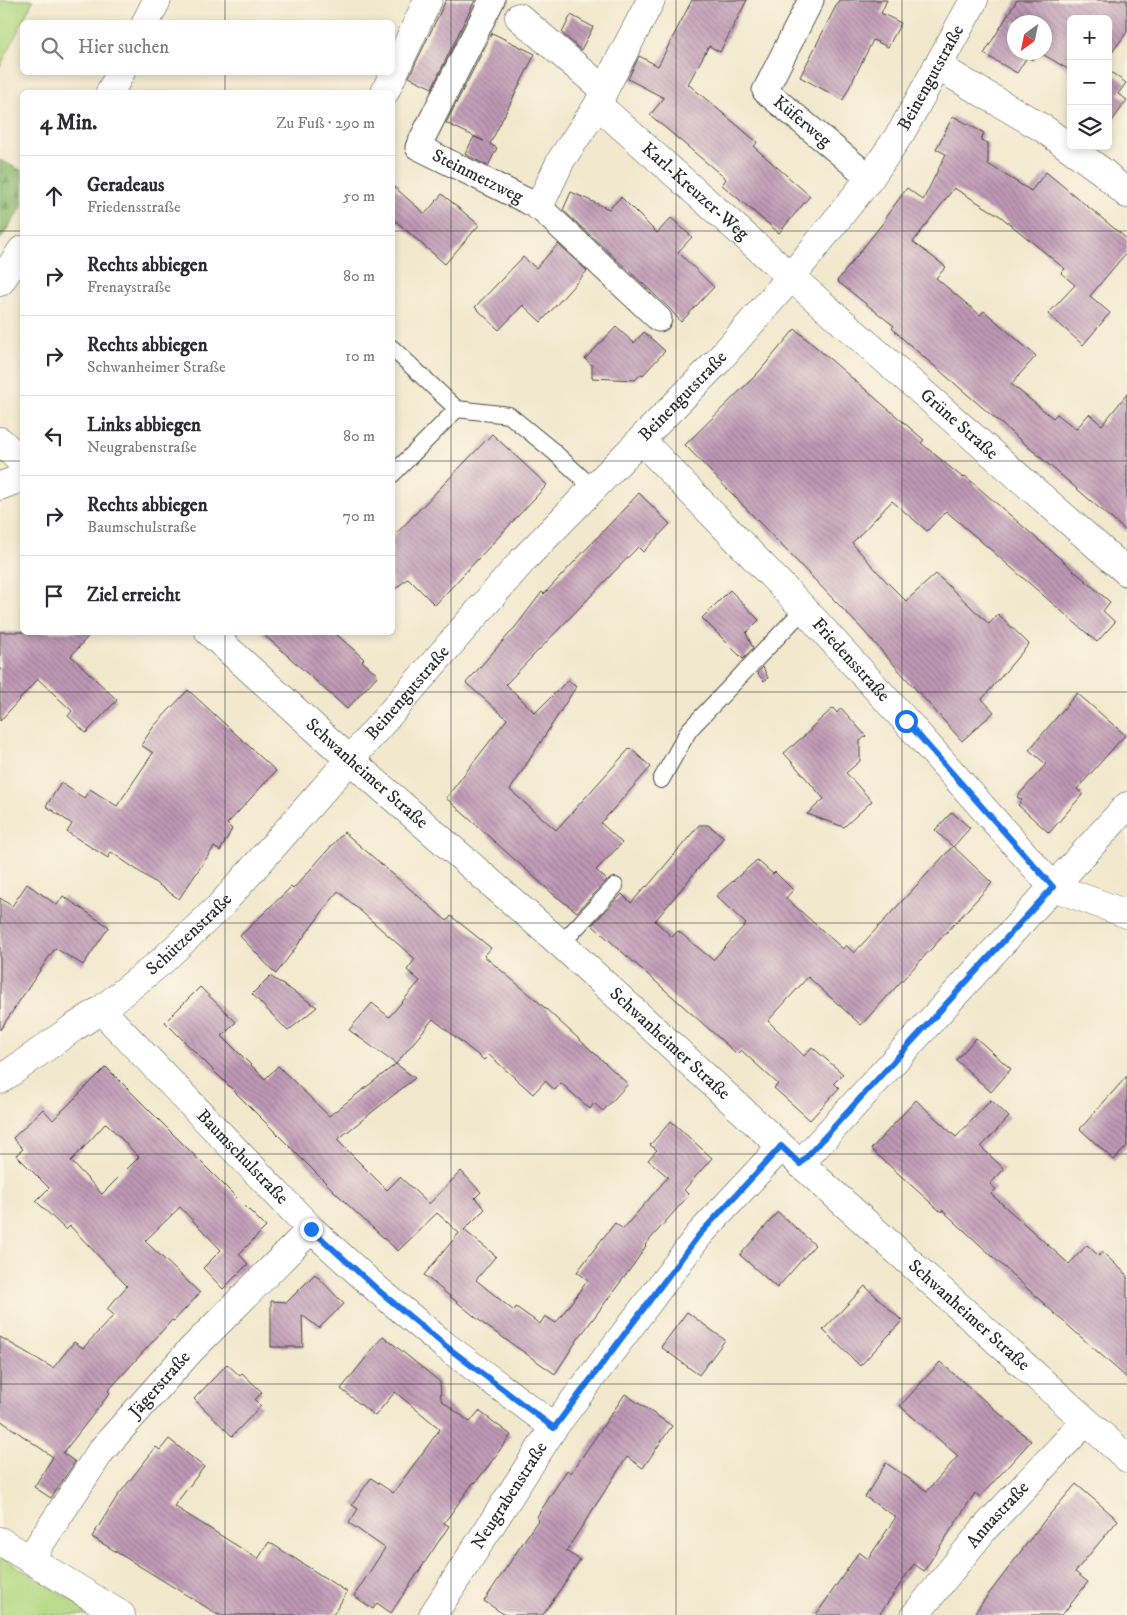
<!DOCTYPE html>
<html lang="de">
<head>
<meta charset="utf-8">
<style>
  body { margin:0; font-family:"IM FELL DW Pica",serif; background:#f7f7f7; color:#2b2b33 }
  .controls { position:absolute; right:15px; top:15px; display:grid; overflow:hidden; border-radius:8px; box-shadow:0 2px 8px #0003 }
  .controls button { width:45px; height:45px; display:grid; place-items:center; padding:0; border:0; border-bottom:1px solid #e1e1e2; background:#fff; color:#2b2b33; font:25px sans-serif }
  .compass { position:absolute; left:1007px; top:15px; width:45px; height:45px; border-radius:50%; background:#fff; box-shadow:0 2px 8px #0003; rotate:213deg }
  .stop { position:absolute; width:15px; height:15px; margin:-11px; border:4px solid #1a73e8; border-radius:50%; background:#fff }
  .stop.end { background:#1a73e8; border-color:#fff; box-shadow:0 1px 5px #0008 }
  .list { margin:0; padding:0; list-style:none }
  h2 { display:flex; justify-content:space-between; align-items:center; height:65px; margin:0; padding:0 20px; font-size:21px }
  h2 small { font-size:16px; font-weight:400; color:#7c7c81 }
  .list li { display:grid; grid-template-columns:32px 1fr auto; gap:15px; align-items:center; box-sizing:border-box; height:80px; padding:0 20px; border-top:1px solid #e1e1e2 }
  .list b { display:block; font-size:19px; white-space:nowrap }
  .list p { margin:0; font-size:16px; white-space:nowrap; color:#7c7c81 }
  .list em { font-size:16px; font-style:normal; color:#7c7c81 }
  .icon { flex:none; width:28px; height:28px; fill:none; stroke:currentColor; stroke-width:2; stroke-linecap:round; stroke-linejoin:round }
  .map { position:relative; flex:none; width:1127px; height:1615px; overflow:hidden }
  .search { position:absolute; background:#fff; box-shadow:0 2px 8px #0003; left:20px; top:20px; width:375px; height:55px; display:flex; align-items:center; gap:12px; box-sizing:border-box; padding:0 18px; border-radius:8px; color:#7c7c81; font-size:19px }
  .panel { position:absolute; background:#fff; box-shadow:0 2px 8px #0003; left:20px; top:90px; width:375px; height:545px; border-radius:8px }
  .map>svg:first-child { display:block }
  .green { fill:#b3d983; stroke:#6f8257 }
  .forest { fill:url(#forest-firs); stroke:#5c724e }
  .building { fill:url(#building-back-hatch); fill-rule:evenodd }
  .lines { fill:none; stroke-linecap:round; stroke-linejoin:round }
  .service-casing { stroke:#494743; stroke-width:18 }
  .pedestrian-casing { stroke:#494743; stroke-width:27 }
  .minor-casing { stroke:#494743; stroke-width:29 }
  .secondary-casing { stroke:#494743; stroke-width:29 }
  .service { stroke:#fff; stroke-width:16 }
  .pedestrian { stroke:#fff; stroke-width:25 }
  .minor { stroke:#fff; stroke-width:28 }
  .secondary { stroke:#fff; stroke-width:28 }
  .route { stroke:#1a73e8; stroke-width:6 }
  .grid { fill:none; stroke:#2b2b2b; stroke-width:1; stroke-opacity:0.55 }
  .labels { text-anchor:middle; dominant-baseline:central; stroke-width:4; stroke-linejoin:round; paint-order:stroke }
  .street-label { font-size:18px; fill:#2b2b2b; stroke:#fcf5e5 }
</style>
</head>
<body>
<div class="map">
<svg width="1127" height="1615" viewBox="0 0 1127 1615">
  <defs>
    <pattern id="forest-firs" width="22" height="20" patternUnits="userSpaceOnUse" patternTransform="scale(1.25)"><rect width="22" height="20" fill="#8eb971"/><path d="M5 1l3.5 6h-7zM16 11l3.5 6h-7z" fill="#74975d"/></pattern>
    <pattern id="building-back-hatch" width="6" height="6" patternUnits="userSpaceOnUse" patternTransform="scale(1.25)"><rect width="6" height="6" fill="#be98b5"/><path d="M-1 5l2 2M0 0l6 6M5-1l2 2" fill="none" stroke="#9b7c93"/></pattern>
  </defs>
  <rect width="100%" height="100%" fill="#fcf5e5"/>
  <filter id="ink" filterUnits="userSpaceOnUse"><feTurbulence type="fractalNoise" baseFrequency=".02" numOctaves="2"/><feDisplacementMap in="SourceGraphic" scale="10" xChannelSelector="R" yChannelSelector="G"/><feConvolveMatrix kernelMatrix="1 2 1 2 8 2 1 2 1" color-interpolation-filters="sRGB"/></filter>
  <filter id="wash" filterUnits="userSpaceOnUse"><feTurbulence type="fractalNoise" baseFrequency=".0096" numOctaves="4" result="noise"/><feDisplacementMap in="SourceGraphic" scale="20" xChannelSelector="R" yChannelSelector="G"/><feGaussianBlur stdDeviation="1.12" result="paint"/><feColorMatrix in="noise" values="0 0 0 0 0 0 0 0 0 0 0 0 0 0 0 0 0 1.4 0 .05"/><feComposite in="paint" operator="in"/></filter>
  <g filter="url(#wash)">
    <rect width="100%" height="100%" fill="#f1e8cd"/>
    <!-- green -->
    <g class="green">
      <path d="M 0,0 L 33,0 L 0,67 Z"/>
      <path d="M 0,1556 L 95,1615 L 0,1615 Z"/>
    </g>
    <!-- forest -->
    <path class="forest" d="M 0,160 L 22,171 L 22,207 L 0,240 Z"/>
    <g id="blocks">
      <!-- building -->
      <g class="building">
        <path d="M 446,0 L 475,0 L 432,88 L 409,77 Z"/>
        <path d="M 692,0 L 747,0 L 720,52 L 709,46 L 688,84 L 757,142 L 754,147 L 810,196 L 779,233 L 722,185 L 726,179 L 650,115 L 664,98 L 628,79 L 639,56 L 658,66 Z"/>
        <path d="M 839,0 L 887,0 L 881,13 L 901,23 L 888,47 L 873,40 L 843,100 L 800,77 Z"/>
        <path d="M 1017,0 L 1127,0 L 1127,32 L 1108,58 L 1108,19 L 1071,19 L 1071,71 L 1039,52 L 1044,52 L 1044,22 L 1014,22 L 1014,52 L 1038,52 L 1033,60 L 1027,57 L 1017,73 L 984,54 Z"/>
        <path d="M 571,15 L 593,27 L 581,50 L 562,33 Z"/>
        <path d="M 492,33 L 535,54 L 490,144 L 497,148 L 488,166 L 465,154 L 474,137 L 484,141 L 446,123 Z"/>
        <path d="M 1108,70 L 1126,83 L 1118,94 L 1127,100 L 1108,127 Z"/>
        <path d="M 953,116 L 984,133 L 981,140 L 988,143 L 988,164 L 1031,191 L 1046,172 L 1127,239 L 1127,252 L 1090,296 L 1110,313 L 1083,345 L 1048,314 L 1075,285 L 1061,273 L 1065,269 L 1000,216 L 954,188 L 913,242 L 946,267 L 936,278 L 980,315 L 984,311 L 1036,356 L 1011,384 L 1053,418 L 1057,414 L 1076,429 L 1089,414 L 1102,425 L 1127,394 L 1127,532 L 903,339 L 892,328 L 894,326 L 837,281 L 886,219 L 885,218 L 907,188 L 923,200 L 946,154 L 936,149 Z"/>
        <path d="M 392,185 L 425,214 L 442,194 L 479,225 L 445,264 L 392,218 Z"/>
        <path d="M 571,192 L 609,209 L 621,197 L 657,233 L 671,218 L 692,237 L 678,252 L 714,287 L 681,322 L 669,308 L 563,210 Z"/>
        <path d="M 558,244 L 587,271 L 541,322 L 523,305 L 499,330 L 475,307 L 523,257 L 536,268 Z"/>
        <path d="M 616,327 L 634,343 L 644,332 L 665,351 L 643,375 L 641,374 L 635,380 L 592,378 L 592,365 L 585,359 Z"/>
        <path d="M 795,329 L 924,440 L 921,443 L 963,478 L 965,476 L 1110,602 L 1103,611 L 1115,622 L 1097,642 L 946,511 L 927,531 L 892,501 L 852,543 L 885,580 L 906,601 L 936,574 L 989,624 L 998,614 L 1029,644 L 982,699 L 994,712 L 962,741 L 862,629 L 685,445 L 758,373 Z"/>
        <path d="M 492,434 L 547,485 L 435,605 L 408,578 L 392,592 L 392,538 Z"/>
        <path d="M 639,493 L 670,524 L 643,552 L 638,547 L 506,684 L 535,713 L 568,680 L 576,687 L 510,790 L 556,830 L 630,748 L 651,767 L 601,823 L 622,843 L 596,870 L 607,880 L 577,912 L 553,894 L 446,798 L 507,719 L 466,683 L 516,626 L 542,592 L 544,594 Z"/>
        <path d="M 730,590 L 759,620 L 746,633 L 753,648 L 743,659 L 702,618 Z"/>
        <path d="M 0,632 L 92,632 L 71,656 L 117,700 L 86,733 L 68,716 L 72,711 L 38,679 L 0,721 Z"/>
        <path d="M 261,632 L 334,632 L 364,659 L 362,661 L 378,675 L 347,709 Z"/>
        <path d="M 763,667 L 768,678 L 764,681 L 757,673 Z"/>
        <path d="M 188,690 L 276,771 L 227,824 L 232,829 L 220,851 L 214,847 L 179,899 L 111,852 L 108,858 L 67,832 L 72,824 L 46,806 L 61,783 L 84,798 L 90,789 L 117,806 L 153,753 L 141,745 L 154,726 Z"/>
        <path d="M 1077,693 L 1125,735 L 1077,789 L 1083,794 L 1049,833 L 1018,805 L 1022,800 L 1017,797 L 1046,764 L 1029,750 Z"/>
        <path d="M 833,708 L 837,713 L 841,708 L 866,736 L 860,741 L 860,761 L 846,773 L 872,801 L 844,827 L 807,814 L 824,799 L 784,753 L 811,730 L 810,729 Z"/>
        <path d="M 952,812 L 970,828 L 953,847 L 935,830 Z"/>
        <path d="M 699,825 L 708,825 L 724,837 L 655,921 L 672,937 L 678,931 L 713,960 L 746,924 L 716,896 L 757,860 L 773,874 L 775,872 L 793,890 L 786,898 L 843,949 L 846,945 L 854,953 L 953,846 L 992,883 L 861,1025 L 808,977 L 768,1021 L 804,1056 L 812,1047 L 843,1074 L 834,1083 L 839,1088 L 810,1120 L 774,1088 L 778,1084 L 741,1050 L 737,1054 L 592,925 L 622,894 L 631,903 L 646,886 L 647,887 Z"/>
        <path d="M 344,832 L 447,921 L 451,916 L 491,948 L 484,956 L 534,998 L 628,1084 L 603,1111 L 594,1103 L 590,1109 L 561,1083 L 555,1090 L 545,1081 L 533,1094 L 489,1055 L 484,1060 L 433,1019 L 396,1064 L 349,1030 L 372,1003 L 389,1017 L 420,981 L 407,970 L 415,959 L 338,891 L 276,974 L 240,936 L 291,887 L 293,889 Z"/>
        <path d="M 27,884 L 57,905 L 63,896 L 109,927 L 83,965 L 55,948 L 0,1030 L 0,898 L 12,906 Z"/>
        <path d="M 270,976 L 317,1007 L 288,1031 L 252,994 Z"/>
        <path d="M 200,987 L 236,1022 L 222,1036 L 265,1079 L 278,1066 L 329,1116 L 396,1064 L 415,1078 L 337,1140 L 387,1190 L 400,1177 L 429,1204 L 461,1171 L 481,1192 L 475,1198 L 485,1209 L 464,1230 L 496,1256 L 476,1280 L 514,1311 L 516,1307 L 540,1324 L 545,1316 L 556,1323 L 588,1280 L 577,1272 L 602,1239 L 615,1223 L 623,1229 L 668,1177 L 648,1160 L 657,1150 L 650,1145 L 671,1121 L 712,1158 L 684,1190 L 689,1195 L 645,1245 L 646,1246 L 634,1264 L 578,1339 L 555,1374 L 485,1325 L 424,1275 L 459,1233 L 437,1213 L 398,1251 L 349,1206 L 165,1022 Z"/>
        <path d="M 976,1038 L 1011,1069 L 991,1092 L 956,1060 Z"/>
        <path d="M 106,1067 L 266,1227 L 239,1254 L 248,1264 L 223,1289 L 203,1268 L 221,1250 L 180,1207 L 145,1241 L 200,1293 L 174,1321 L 172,1320 L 108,1391 L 110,1393 L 63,1453 L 75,1462 L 51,1498 L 34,1487 L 53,1457 L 0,1420 L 0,1337 L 53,1368 L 74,1342 L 83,1348 L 114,1315 L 107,1309 L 127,1286 L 70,1226 L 66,1230 L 36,1201 L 49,1188 L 16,1155 L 23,1149 L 13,1138 L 43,1109 L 53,1120 ZM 106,1123 L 139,1157 L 102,1194 L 71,1161 Z"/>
        <path d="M 1127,1076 L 1127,1146 L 1114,1160 L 1080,1129 Z"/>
        <path d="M 916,1100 L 956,1137 L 991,1100 L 1009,1117 L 981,1147 L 1004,1169 L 990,1184 L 996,1189 L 991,1194 L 1069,1264 L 1087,1245 L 1099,1256 L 1102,1252 L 1127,1275 L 1127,1378 L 1054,1313 L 942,1210 L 941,1212 L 871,1149 Z"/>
        <path d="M 778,1212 L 815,1245 L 777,1288 L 740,1255 Z"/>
        <path d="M 315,1274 L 344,1304 L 319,1328 L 302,1315 L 303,1347 L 271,1347 L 271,1301 L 287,1302 Z"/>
        <path d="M 865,1286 L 902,1321 L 860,1366 L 823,1330 Z"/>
        <path d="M 687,1312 L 725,1340 L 699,1375 L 661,1347 Z"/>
        <path d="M 383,1336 L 440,1382 L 441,1400 L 470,1422 L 479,1411 L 511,1435 L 486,1469 L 475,1483 L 474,1482 L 444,1523 L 449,1526 L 391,1613 L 377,1603 L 373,1609 L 354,1596 L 385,1548 L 349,1523 L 358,1509 L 352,1505 L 371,1478 L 393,1493 L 440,1429 L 395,1392 L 375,1416 L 341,1389 Z"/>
        <path d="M 940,1362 L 1031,1441 L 980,1497 L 975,1493 L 924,1571 L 914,1564 L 879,1615 L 816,1615 L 859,1552 L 868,1559 L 896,1517 L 865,1497 L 886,1463 L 927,1491 L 958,1456 L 900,1406 Z"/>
        <path d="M 227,1364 L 240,1376 L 242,1373 L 262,1392 L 255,1400 L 261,1406 L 232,1436 L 194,1399 Z"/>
        <path d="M 625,1394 L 672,1426 L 643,1468 L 627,1457 L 566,1551 L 580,1560 L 543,1615 L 505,1615 L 484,1601 L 538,1520 L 536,1518 L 567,1470 L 571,1473 Z"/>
        <path d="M 169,1439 L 204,1467 L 174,1506 L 258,1559 L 269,1542 L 347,1592 L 333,1615 L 219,1615 L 92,1537 L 116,1498 L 156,1447 L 160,1450 Z"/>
        <path d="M 1076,1484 L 1118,1520 L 1075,1572 L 1088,1582 L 1062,1615 L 973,1615 L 1044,1521 Z"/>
      </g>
    </g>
  </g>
  <g filter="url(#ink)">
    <use href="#blocks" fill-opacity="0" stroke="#494743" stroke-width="1"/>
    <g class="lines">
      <!-- service casing -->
      <g class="service-casing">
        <g id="service">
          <path d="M 392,348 L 457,409 L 392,475"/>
          <path d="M 457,409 L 509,415 L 553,451 L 594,489"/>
          <path d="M 661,780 L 689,730 L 804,609"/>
          <path d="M 561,944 L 615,886"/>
        </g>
      </g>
      <!-- pedestrian casing -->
      <g class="pedestrian-casing">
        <g id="pedestrian">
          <path id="s1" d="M 492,0 L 418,147 L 539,207 L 659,319"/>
          <path id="s2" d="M 811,0 L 765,91 L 870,178"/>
        </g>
      </g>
      <!-- minor casing -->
      <g class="minor-casing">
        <g id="minor">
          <path d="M 519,17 L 604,90"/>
          <path d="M 146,22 L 157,0"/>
          <path d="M 937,66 L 1044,129 L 1103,172 L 1127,194"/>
          <path d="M 110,92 L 121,72"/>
          <path d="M 385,92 L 428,0"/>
          <path id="s3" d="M 598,105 L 791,277 L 1127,572"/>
          <path d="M 539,207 L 561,160 L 598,105 L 604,90 L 651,0"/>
          <path d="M 0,282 L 22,250"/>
          <path id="s4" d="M 641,440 L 804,609 L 906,721 L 1053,887 L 1127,914"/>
          <path d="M 0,486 L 16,480 L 22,479"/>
          <path id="s5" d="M 101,1010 L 311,1229 L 378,1290 L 443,1344 L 554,1427"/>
          <path id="s6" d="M 0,1080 L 73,1028 L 101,1010 L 161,962 L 220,906 L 362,746 L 523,560 L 717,362 L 791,277 L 870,178 L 902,131 L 974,0"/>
          <path d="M 800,1164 L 1127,806"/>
          <path d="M 0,1541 L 121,1615"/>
          <path id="s7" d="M 30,1559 L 101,1451 L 189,1352 L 311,1229"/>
          <path id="s8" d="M 433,1615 L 554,1427 L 699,1235 L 781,1147"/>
          <path id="s9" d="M 915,1615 L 985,1528 L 1086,1421"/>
        </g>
      </g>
      <!-- secondary casing -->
      <g class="secondary-casing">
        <g id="secondary">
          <path d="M 0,441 L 22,462"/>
          <path id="s10" d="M 209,632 L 349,759 L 561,944 L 783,1148 L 1127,1458"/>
        </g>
      </g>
      <!-- service -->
      <use href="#service" class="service"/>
      <!-- pedestrian -->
      <use href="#pedestrian" class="pedestrian"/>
      <!-- minor -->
      <use href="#minor" class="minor"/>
      <!-- secondary -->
      <use href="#secondary" class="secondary"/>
    </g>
  </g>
  <g class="lines" filter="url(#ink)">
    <!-- route -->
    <path class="route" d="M 311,1229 L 378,1290 L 443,1344 L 554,1428 L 699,1235 L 772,1156 L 781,1146 L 800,1164 L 1053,887 L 906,721"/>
  </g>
  <!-- grid -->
  <path class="grid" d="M 225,0 L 225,22M 451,0 L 451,1615M 676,0 L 676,1615M 902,0 L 902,1615M 225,72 L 225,92M 0,231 L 22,231M 392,231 L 1127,231M 0,461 L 22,461M 392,461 L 1127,461M 225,632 L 225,1615M 0,692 L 1127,692M 0,923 L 1127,923M 0,1154 L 1127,1154M 0,1384 L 1127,1384"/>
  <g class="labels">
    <!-- street labels -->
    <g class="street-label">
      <text stroke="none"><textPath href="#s6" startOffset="1375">Beinengutstraße</textPath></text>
      <text stroke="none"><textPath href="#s2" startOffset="150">Küferweg</textPath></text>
      <text stroke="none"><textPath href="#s1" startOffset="231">Steinmetzweg</textPath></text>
      <text stroke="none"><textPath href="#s3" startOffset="130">Karl-Kreuzer-Weg</textPath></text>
      <text stroke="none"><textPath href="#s6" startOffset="970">Beinengutstraße</textPath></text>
      <text stroke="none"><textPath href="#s3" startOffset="482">Grüne Straße</textPath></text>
      <text stroke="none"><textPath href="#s4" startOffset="304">Friedensstraße</textPath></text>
      <text stroke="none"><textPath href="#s6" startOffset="565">Beinengutstraße</textPath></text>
      <text stroke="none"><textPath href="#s10" startOffset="212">Schwanheimer Straße</textPath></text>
      <text stroke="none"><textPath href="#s6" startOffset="239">Schützenstraße</textPath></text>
      <text stroke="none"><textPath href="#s10" startOffset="618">Schwanheimer Straße</textPath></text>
      <text stroke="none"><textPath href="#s5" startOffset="204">Baumschulstraße</textPath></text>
      <text stroke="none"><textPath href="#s10" startOffset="1022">Schwanheimer Straße</textPath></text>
      <text stroke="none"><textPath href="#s7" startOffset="218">Jägerstraße</textPath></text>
      <text stroke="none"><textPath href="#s8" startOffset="142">Neugrabenstraße</textPath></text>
      <text stroke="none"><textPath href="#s9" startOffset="130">Annastraße</textPath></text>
    </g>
  </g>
</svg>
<div class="controls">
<button>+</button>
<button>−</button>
<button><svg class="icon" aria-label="layers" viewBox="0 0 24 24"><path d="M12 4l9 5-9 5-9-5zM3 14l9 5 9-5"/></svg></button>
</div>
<svg class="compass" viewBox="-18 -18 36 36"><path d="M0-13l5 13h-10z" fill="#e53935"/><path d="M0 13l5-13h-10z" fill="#7c7c81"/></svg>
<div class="stop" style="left:906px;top:721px"></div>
<div class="stop end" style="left:311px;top:1229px"></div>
<div class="search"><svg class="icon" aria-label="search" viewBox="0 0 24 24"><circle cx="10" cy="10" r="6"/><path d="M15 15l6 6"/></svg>Hier suchen</div>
<section class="panel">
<h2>4 Min.<small>Zu Fuß · 290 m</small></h2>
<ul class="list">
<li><svg class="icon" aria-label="ahead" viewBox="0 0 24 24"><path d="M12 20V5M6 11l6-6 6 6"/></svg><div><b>Geradeaus</b><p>Friedensstraße</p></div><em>50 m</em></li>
<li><svg class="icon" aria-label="right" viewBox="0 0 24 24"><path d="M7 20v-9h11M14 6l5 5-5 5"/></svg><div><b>Rechts abbiegen</b><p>Frenaystraße</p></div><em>80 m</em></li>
<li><svg class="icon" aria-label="right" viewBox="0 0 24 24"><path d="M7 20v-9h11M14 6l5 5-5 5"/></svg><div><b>Rechts abbiegen</b><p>Schwanheimer Straße</p></div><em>10 m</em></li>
<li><svg class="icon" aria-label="left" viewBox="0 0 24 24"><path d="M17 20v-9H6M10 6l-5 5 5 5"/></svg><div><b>Links abbiegen</b><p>Neugrabenstraße</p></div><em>80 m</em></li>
<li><svg class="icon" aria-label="right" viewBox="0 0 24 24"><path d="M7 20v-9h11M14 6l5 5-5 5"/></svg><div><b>Rechts abbiegen</b><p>Baumschulstraße</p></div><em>70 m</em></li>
<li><svg class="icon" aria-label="arrive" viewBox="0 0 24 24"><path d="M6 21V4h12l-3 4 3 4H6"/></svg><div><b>Ziel erreicht</b></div></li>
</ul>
</section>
</div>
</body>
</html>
